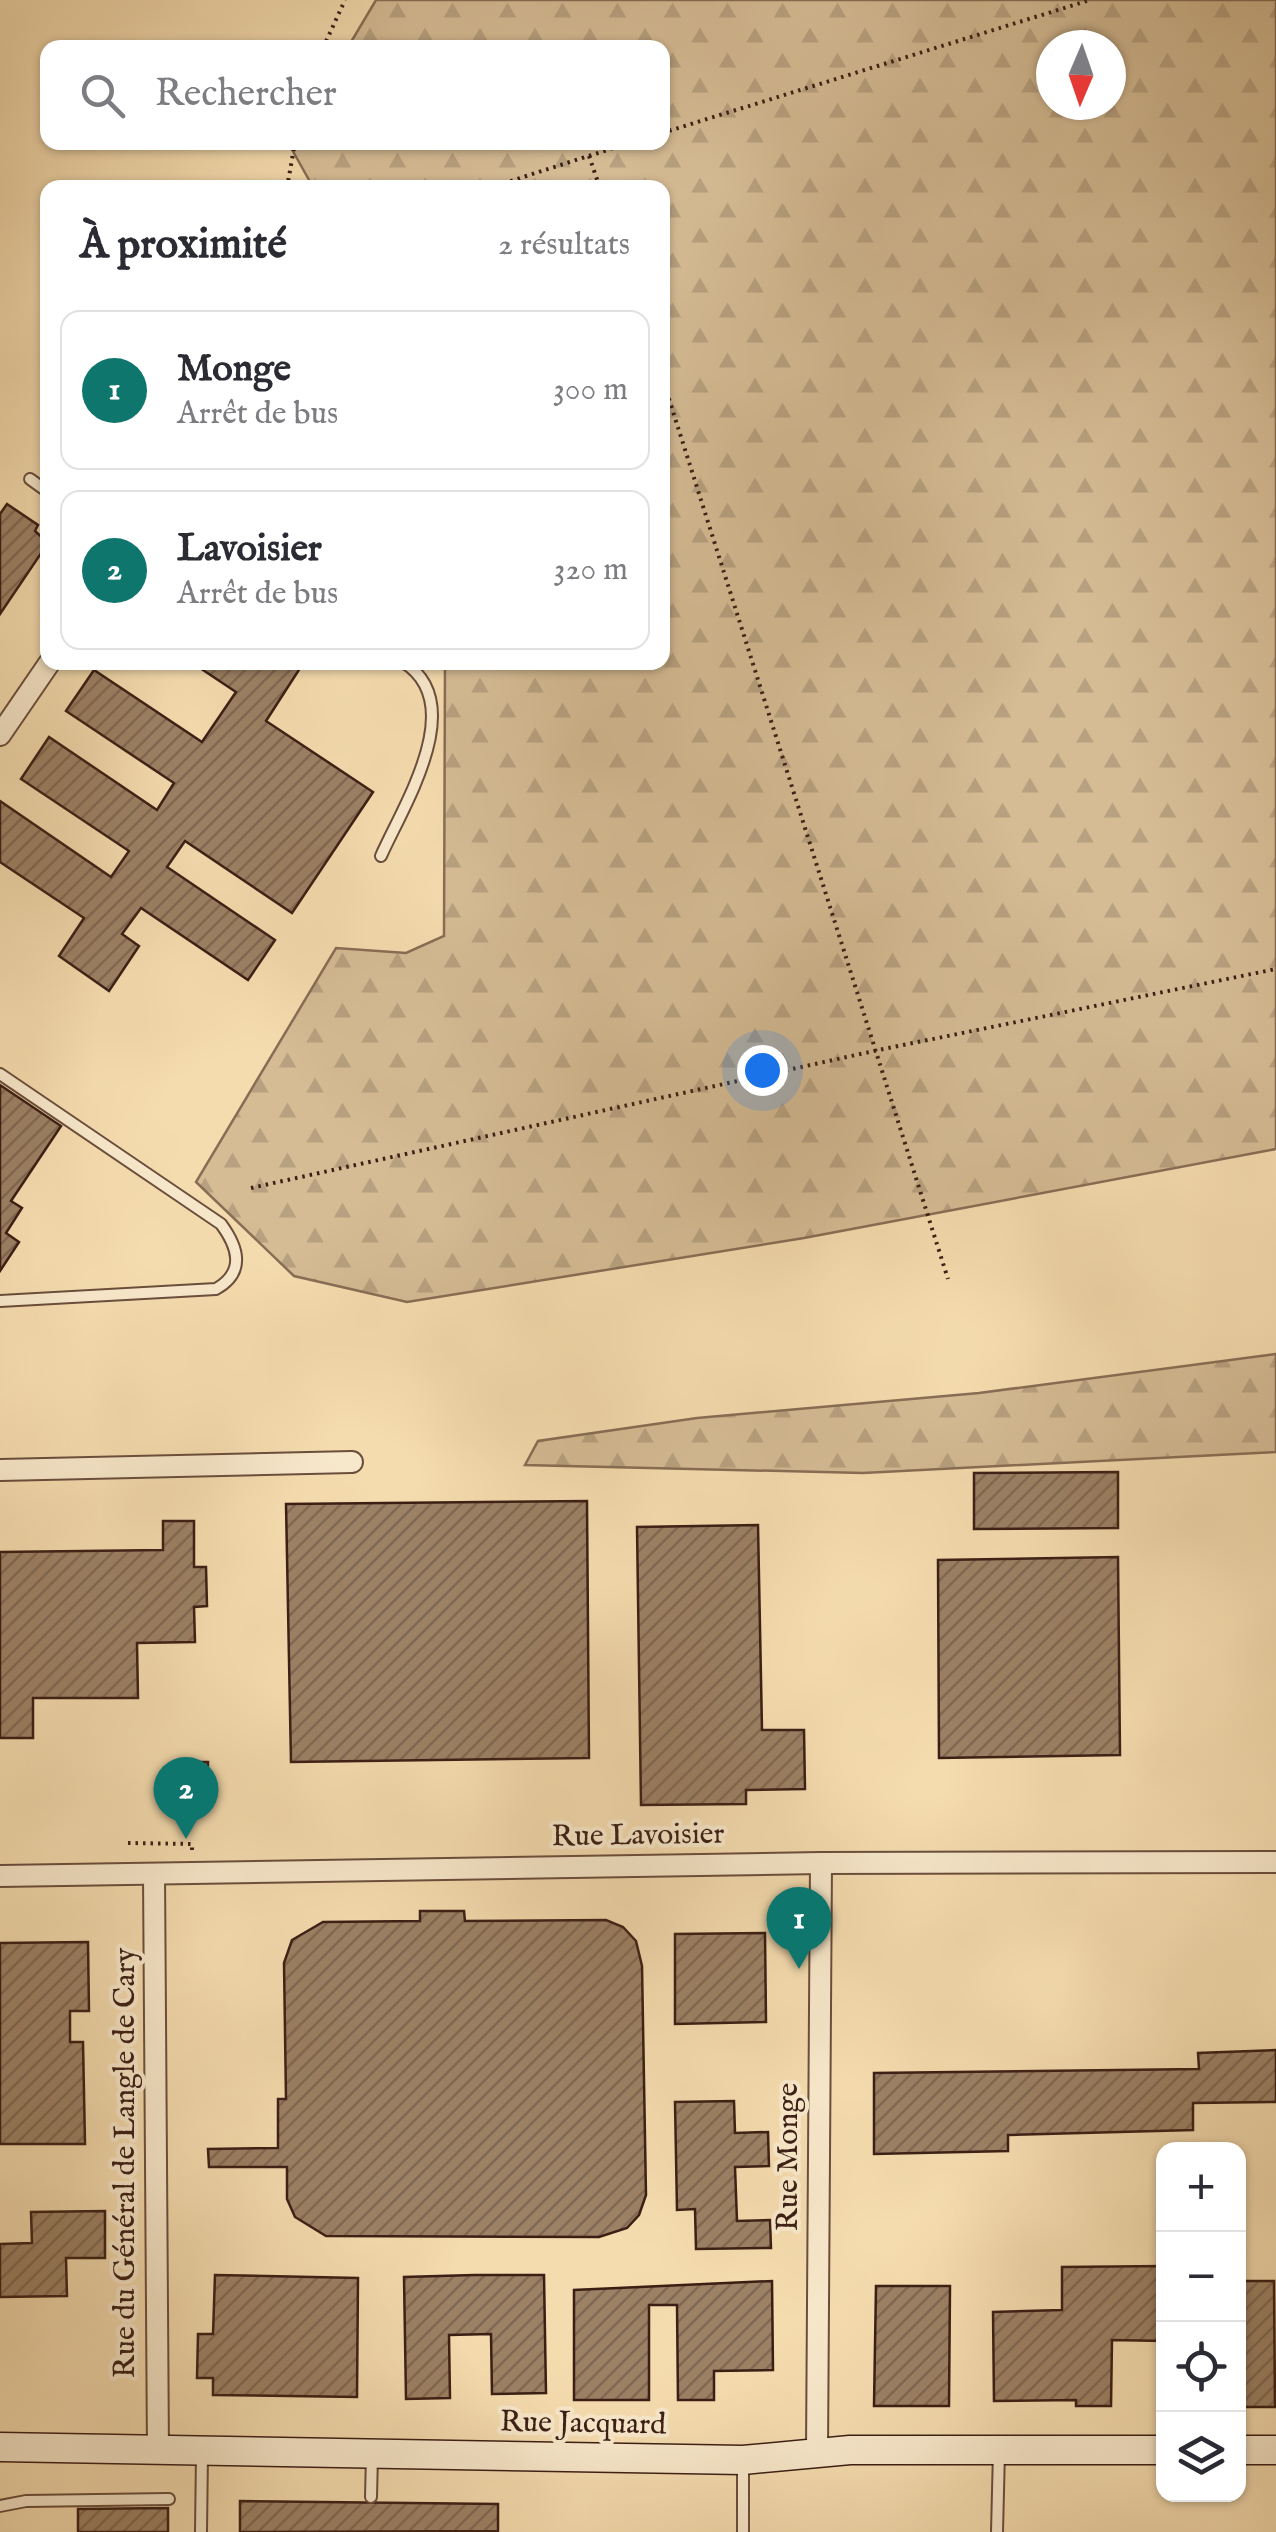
<!DOCTYPE html>
<html lang="fr">
<head>
<meta charset="utf-8">
<style>
  body { margin:0; font-family:"IM FELL English",serif; background:#f7f7f7; color:#2b2b33 }
  .controls { position:absolute; right:30px; bottom:30px; display:grid; overflow:hidden; border-radius:20px; box-shadow:0 2px 8px #0004 }
  .controls button { width:90px; height:90px; display:grid; place-items:center; padding:0; border:0; border-bottom:2px solid #e1e1e2; background:#fff; color:#2b2b33; font:50px sans-serif }
  .compass { position:absolute; left:1036px; top:30px; width:90px; height:90px; border-radius:50%; background:#fff; box-shadow:0 2px 8px #0004; rotate:182deg }
  .you { position:absolute; left:762px; top:1070px; width:35px; height:35px; margin:-25px; border:8px solid #fff; border-radius:50%; background:#1a73e8; box-shadow:0 0 0 15px #1a73e833 }
  .badge { display:grid; place-items:center; width:65px; height:65px; border-radius:50%; background:#0f766e; color:#fff; font-size:32px; font-weight:700 }
  .pin { position:absolute; translate:-50% -82px; filter:drop-shadow(0 2px 5px #0008) }
  .pin::after { content:''; position:absolute; top:52px; width:35px; height:30px; background:inherit; clip-path:polygon(0 0,100% 0,50% 100%) }
  .list { margin:0; padding:0; list-style:none }
  h2 { display:flex; justify-content:space-between; align-items:center; height:130px; margin:0; padding:0 40px; font-size:42px }
  h2 small { font-size:32px; font-weight:400; color:#7c7c81 }
  .list li { display:grid; grid-template-columns:65px 1fr auto; gap:30px; align-items:center; box-sizing:border-box; height:160px; margin:0 20px 20px; padding:0 20px; border:2px solid #e1e1e2; border-radius:20px }
  .list b { display:block; font-size:38px; white-space:nowrap }
  .list p { margin:0; font-size:32px; white-space:nowrap; color:#7c7c81 }
  .list em { font-size:32px; font-style:normal; color:#7c7c81 }
  .icon { flex:none; width:55px; height:55px; fill:none; stroke:currentColor; stroke-width:2; stroke-linecap:round; stroke-linejoin:round }
  .map { position:relative; flex:none; width:1276px; height:2532px; overflow:hidden }
  .search { position:absolute; background:#fff; box-shadow:0 2px 8px #0004; left:40px; top:40px; width:630px; height:110px; display:flex; align-items:center; gap:25px; box-sizing:border-box; padding:0 35px; border-radius:20px; color:#7c7c81; font-size:38px }
  .panel { position:absolute; background:#fff; box-shadow:0 2px 8px #0004; left:40px; top:180px; width:630px; height:490px; border-radius:20px }
  .map>svg:first-child { display:block }
  .forest { fill:url(#forest-firs); stroke:#886e55; stroke-width:2.5; fill-rule:evenodd }
  .building { fill:url(#building-hatch); stroke:#3b1f15; stroke-width:2.5 }
  .lines { fill:none; stroke-linecap:round; stroke-linejoin:round }
  .lane-casing { stroke:#6a4e3c; stroke-width:14 }
  .street-casing { stroke:#6a4e3c; stroke-width:24 }
  .secondary-casing { stroke:#3b1f15; stroke-width:31 }
  .path { stroke:#3b1f15; stroke-width:4; stroke-dasharray:2.5 5; stroke-linecap:butt }
  .lane { stroke:#f8e8cb; stroke-width:10 }
  .street { stroke:#f8e8cb; stroke-width:20 }
  .secondary { stroke:#f8e8cb; stroke-width:28 }
  .labels { text-anchor:middle; dominant-baseline:central; stroke-width:8; stroke-linejoin:round; paint-order:stroke }
  .street-label { font-size:30px; fill:#3b1f15; stroke:#f8e8cb }
</style>
</head>
<body>
<div class="map">
<svg width="1276" height="2532" viewBox="0 0 1276 2532">
  <defs>
    <pattern id="forest-firs" width="22" height="20" patternUnits="userSpaceOnUse" patternTransform="scale(2.5)"><rect width="22" height="20" fill="#d5bc95"/><path d="M5 1l3.5 6h-7zM16 11l3.5 6h-7z" fill="#b8a180"/></pattern>
    <pattern id="building-hatch" width="6" height="6" patternUnits="userSpaceOnUse" patternTransform="scale(2.5)"><rect width="6" height="6" fill="#9c8165"/><path d="M-1 1l2-2M0 6l6-6M5 7l2-2" fill="none" stroke="#806952"/></pattern>
  </defs>
  <rect width="100%" height="100%" fill="#f5dcaf"/>
  <filter id="stains"><feTurbulence type="fractalNoise" baseFrequency=".002" numOctaves="4"/><feColorMatrix values="0 0 0 0 .2 0 0 0 0 .09 0 0 0 0 .02 0 0 0 .5 -.17"/></filter>
  <radialGradient id="worn" r=".72"><stop offset=".6" stop-color="#630" stop-opacity="0"/><stop offset="1" stop-color="#630" stop-opacity=".3"/></radialGradient>
  <!-- forest -->
  <g class="forest">
    <path d="M 376,0 L 1276,0 L 1276,1149 L 804,1238 L 407,1302 L 294,1276 L 196,1182 L 336,948 L 406,953 L 444,936 L 445,663 L 662,662 L 662,188 L 313,187 L 290,146 L 662,142 L 662,48 L 348,47 ZM 1051,45 L 1111,45 L 1111,105 L 1051,105 Z"/>
    <path d="M 1276,1354 L 1276,1452 L 863,1473 L 525,1465 L 538,1441 L 697,1418 L 979,1393 Z"/>
  </g>
  <!-- building -->
  <g class="building">
    <path d="M 7,504 L 38,525 L 35,531 L 48,543 L 0,614 L 0,514 Z"/>
    <path d="M 191,662 L 304,662 L 266,721 L 373,792 L 292,913 L 185,841 L 167,867 L 275,940 L 248,980 L 141,908 L 122,934 L 139,946 L 109,991 L 59,956 L 84,918 L 0,862 L 0,801 L 111,877 L 129,851 L 21,779 L 49,737 L 157,810 L 174,783 L 66,711 L 94,670 L 202,742 L 236,692 Z"/>
    <path d="M 0,1085 L 61,1126 L 11,1201 L 22,1208 L 6,1233 L 19,1242 L 0,1271 Z"/>
    <path d="M 1118,1472 L 1118,1528 L 974,1529 L 974,1473 Z"/>
    <path d="M 587,1501 L 589,1758 L 291,1762 L 286,1504 Z"/>
    <path d="M 163,1521 L 194,1521 L 194,1567 L 206,1567 L 207,1606 L 194,1607 L 195,1642 L 137,1643 L 138,1698 L 33,1698 L 33,1738 L 0,1738 L 0,1552 L 163,1550 Z"/>
    <path d="M 758,1525 L 762,1730 L 804,1730 L 805,1789 L 746,1790 L 746,1804 L 641,1805 L 637,1527 Z"/>
    <path d="M 1118,1557 L 1120,1755 L 939,1758 L 938,1560 Z"/>
    <path d="M 186,1762 L 208,1762 L 207,1807 L 186,1807 Z"/>
    <path d="M 420,1911 L 464,1911 L 465,1921 L 606,1920 L 623,1927 L 636,1941 L 642,1966 L 646,2195 L 639,2215 L 627,2228 L 599,2237 L 326,2236 L 295,2217 L 287,2199 L 287,2167 L 209,2167 L 208,2149 L 278,2148 L 278,2099 L 286,2099 L 284,1963 L 292,1940 L 323,1922 L 420,1921 Z"/>
    <path d="M 765,1933 L 766,2022 L 675,2024 L 675,1934 Z"/>
    <path d="M 88,1942 L 89,2011 L 70,2011 L 70,2042 L 83,2042 L 85,2144 L 0,2144 L 0,1943 Z"/>
    <path d="M 1276,2050 L 1276,2102 L 1193,2103 L 1193,2130 L 1008,2135 L 1008,2151 L 874,2154 L 874,2073 L 1199,2069 L 1198,2053 Z"/>
    <path d="M 734,2101 L 735,2133 L 768,2132 L 769,2166 L 735,2167 L 737,2221 L 770,2220 L 771,2248 L 696,2249 L 695,2209 L 677,2210 L 675,2102 Z"/>
    <path d="M 105,2211 L 105,2258 L 66,2258 L 67,2296 L 0,2297 L 0,2244 L 32,2243 L 31,2212 Z"/>
    <path d="M 1164,2266 L 1164,2341 L 1112,2340 L 1111,2406 L 1076,2406 L 1076,2400 L 994,2401 L 993,2312 L 1062,2310 L 1062,2267 Z"/>
    <path d="M 215,2275 L 358,2278 L 357,2397 L 213,2395 L 213,2378 L 197,2378 L 198,2334 L 213,2334 Z"/>
    <path d="M 474,2275 L 544,2275 L 546,2393 L 492,2394 L 491,2334 L 449,2335 L 450,2398 L 406,2399 L 404,2277 Z"/>
    <path d="M 772,2281 L 773,2370 L 714,2371 L 714,2400 L 678,2400 L 677,2305 L 649,2305 L 649,2400 L 574,2400 L 574,2290 Z"/>
    <path d="M 1238,2281 L 1274,2281 L 1275,2407 L 1238,2407 Z"/>
    <path d="M 876,2286 L 950,2286 L 949,2406 L 874,2406 Z"/>
    <path d="M 240,2501 L 498,2504 L 498,2531 L 240,2532 Z"/>
    <path d="M 168,2508 L 168,2532 L 78,2532 L 78,2509 Z"/>
  </g>
  <g class="lines">
    <!-- lane casing -->
    <g class="lane-casing">
      <g id="lane">
        <path d="M 30,479 L 48,492"/>
        <path d="M 381,856 C 403,806 470,703 403,662"/>
        <path d="M 0,1074 L 221,1224 C 238,1247 246,1272 216,1289 L 0,1301"/>
        <path d="M 371,2497 L 372,2455"/>
        <path d="M 0,2506 L 26,2501 L 169,2499"/>
        <path d="M 201,2532 L 202,2454"/>
        <path d="M 743,2532 L 743,2463"/>
        <path d="M 997,2532 L 999,2451"/>
      </g>
    </g>
    <!-- street casing -->
    <g class="street-casing">
      <g id="street">
        <path d="M 0,735 L 50,662"/>
        <path d="M 0,1470 L 352,1462"/>
        <path d="M 154,1874 L 158,2452"/>
        <path d="M 0,1876 L 821,1863 L 1276,1862"/>
        <path d="M 817,2451 L 821,1863"/>
      </g>
    </g>
    <!-- secondary casing -->
    <g class="secondary-casing">
      <g id="secondary">
        <path d="M 0,2447 L 743,2460 L 850,2450 L 1164,2450"/>
        <path d="M 1238,2450 L 1276,2450"/>
      </g>
    </g>
    <!-- path -->
    <g class="path">
      <path d="M 323,48 L 345,0"/>
      <path d="M 662,133 L 1090,0"/>
      <path d="M 589,156 L 600,188"/>
      <path d="M 287,188 L 295,142"/>
      <path d="M 489,188 L 632,142"/>
      <path d="M 662,377 L 948,1279"/>
      <path d="M 251,1188 L 874,1051 L 1276,969"/>
      <path d="M 128,1843 L 192,1844 L 192,1853"/>
    </g>
    <!-- lane -->
    <use href="#lane" class="lane"/>
    <!-- street -->
    <use href="#street" class="street"/>
    <!-- secondary -->
    <use href="#secondary" class="secondary"/>
  </g>
  <g class="labels">
    <!-- street labels -->
    <g class="street-label">
      <text transform="translate(638 1836) rotate(-1)">Rue Lavoisier</text>
      <text transform="translate(789 2157) rotate(-90)">Rue Monge</text>
      <text transform="translate(126 2163) rotate(-90)">Rue du Général de Langle de Cary</text>
      <text transform="translate(583 2424) rotate(1)">Rue Jacquard</text>
    </g>
  </g>
  <rect width="100%" height="100%" filter="url(#stains)"/>
  <rect width="100%" height="100%" fill="url(#worn)"/>
</svg>
<div class="controls">
<button>+</button>
<button>−</button>
<button><svg class="icon" aria-label="locate" viewBox="0 0 24 24"><circle cx="12" cy="12" r="6"/><path d="M12 2v4M12 18v4M2 12h4M18 12h4"/></svg></button>
<button><svg class="icon" aria-label="layers" viewBox="0 0 24 24"><path d="M12 4l9 5-9 5-9-5zM3 14l9 5 9-5"/></svg></button>
</div>
<svg class="compass" viewBox="-18 -18 36 36"><path d="M0-13l5 13h-10z" fill="#e53935"/><path d="M0 13l5-13h-10z" fill="#7c7c81"/></svg>
<div class="you"></div>
<div class="pin badge" style="left:799px;top:1969px">1</div>
<div class="pin badge" style="left:186px;top:1839px">2</div>
<div class="search"><svg class="icon" aria-label="search" viewBox="0 0 24 24"><circle cx="10" cy="10" r="6"/><path d="M15 15l6 6"/></svg>Rechercher</div>
<section class="panel">
<h2>À proximité<small>2 résultats</small></h2>
<ul class="list">
<li><span class="badge">1</span><div><b>Monge</b><p>Arrêt de bus</p></div><em>300 m</em></li>
<li><span class="badge">2</span><div><b>Lavoisier</b><p>Arrêt de bus</p></div><em>320 m</em></li>
</ul>
</section>
</div>
</body>
</html>
